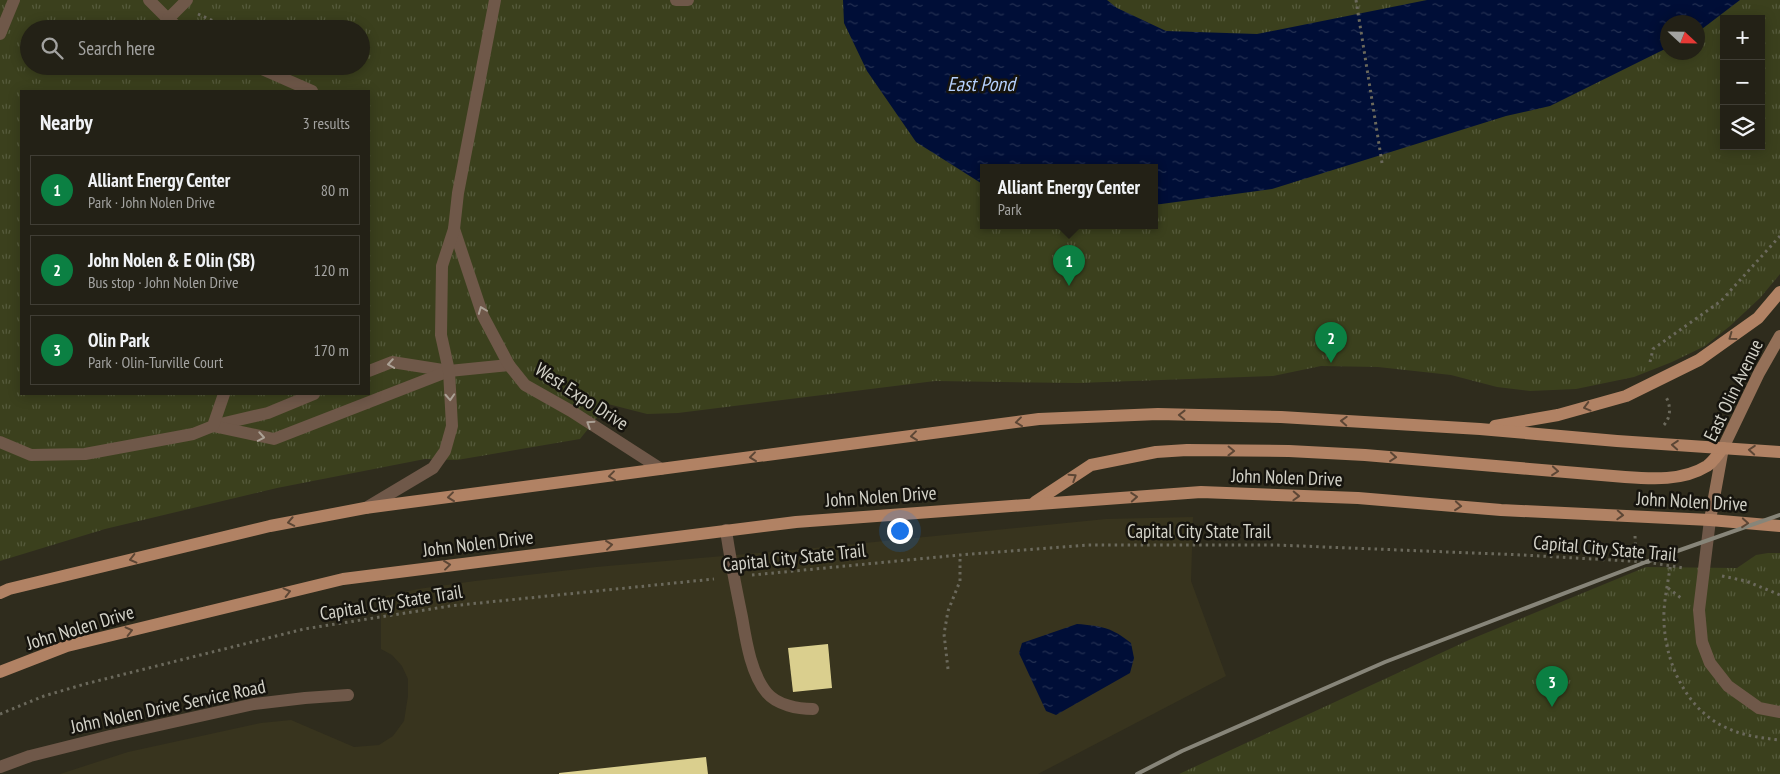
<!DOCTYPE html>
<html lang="en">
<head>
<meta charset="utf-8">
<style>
  body { margin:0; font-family:"PT Sans Narrow",sans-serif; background:#2b291f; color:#f1f3f6 }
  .controls { position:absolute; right:15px; top:15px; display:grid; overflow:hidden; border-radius:0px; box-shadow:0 2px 12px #0003 }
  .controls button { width:45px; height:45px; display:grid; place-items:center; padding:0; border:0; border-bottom:1px solid #403e35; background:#232116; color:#f1f3f6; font:25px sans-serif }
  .compass { position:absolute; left:1660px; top:15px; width:45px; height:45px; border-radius:50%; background:#232116; box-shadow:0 2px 12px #0003; rotate:112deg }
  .you { position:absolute; left:899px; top:530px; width:18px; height:18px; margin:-12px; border:4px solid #fff; border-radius:50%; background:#1a73e8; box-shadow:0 0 0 8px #1a73e833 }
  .badge { display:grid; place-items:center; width:32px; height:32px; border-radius:50%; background:#0b8043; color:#fff; font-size:16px; font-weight:700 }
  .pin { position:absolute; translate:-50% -41px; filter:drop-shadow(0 1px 2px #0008) }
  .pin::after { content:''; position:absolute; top:26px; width:18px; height:15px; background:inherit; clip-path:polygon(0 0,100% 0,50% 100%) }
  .popup { position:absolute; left:980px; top:164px; width:178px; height:65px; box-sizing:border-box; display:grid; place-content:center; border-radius:0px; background:#232116; filter:drop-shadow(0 1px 4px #0005); font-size:16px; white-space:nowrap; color:#a3a3a1 }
  .popup b { font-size:19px; color:#f1f3f6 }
  .popup::after { content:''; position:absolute; left:50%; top:100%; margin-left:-10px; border:10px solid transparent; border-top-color:#232116 }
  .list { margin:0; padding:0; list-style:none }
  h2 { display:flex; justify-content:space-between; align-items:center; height:65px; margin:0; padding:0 20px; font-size:21px }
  h2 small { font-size:16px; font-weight:400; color:#a3a3a1 }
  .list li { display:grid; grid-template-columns:32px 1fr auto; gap:15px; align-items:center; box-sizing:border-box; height:70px; margin:0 10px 10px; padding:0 10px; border:1px solid #403e35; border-radius:0px }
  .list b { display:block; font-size:19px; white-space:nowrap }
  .list p { margin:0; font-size:16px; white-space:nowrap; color:#a3a3a1 }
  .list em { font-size:16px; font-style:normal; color:#a3a3a1 }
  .icon { flex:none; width:28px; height:28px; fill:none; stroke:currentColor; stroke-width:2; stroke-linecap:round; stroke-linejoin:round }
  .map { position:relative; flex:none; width:1780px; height:774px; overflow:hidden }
  .search { position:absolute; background:#232116; box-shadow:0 2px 12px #0003; left:20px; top:20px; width:350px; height:55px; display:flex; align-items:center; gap:12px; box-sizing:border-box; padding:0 18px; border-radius:28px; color:#a3a3a1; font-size:19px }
  .panel { position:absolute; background:#232116; box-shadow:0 2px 12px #0003; left:20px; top:90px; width:350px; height:305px; border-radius:0px }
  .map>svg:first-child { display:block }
  .built { fill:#38341e }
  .park { fill:url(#park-tufts); fill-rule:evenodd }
  .water { fill:url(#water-ripples) }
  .building { fill:#dacf8e }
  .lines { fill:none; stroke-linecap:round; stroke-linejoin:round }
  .path { stroke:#6b695c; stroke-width:3; stroke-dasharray:2.5 4; stroke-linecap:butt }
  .lane { stroke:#6f5849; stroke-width:12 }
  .street { stroke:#6f5849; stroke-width:12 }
  .secondary { stroke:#947058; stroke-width:12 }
  .primary { stroke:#b18264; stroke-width:12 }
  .rail { stroke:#878579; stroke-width:4 }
  .oneway { stroke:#aba195 }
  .oneway2 { stroke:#5c4635 }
  .labels { text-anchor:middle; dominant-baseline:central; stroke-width:5; stroke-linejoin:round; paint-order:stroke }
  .street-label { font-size:19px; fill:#d3d2c8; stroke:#16140e }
  .water-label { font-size:20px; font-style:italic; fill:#b4cffc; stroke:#16140e }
</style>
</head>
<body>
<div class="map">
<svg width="1780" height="774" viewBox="0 0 1780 774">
  <defs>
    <pattern id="park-tufts" width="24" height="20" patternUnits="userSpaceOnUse" patternTransform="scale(1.25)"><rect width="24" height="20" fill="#3b401d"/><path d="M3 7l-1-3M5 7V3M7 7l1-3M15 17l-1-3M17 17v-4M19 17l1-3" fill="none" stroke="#565b3c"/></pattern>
    <pattern id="water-ripples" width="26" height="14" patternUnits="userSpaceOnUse" patternTransform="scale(1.25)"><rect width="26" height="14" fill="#000e37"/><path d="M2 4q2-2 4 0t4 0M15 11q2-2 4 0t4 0" fill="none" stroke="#243052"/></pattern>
  </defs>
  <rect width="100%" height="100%" fill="#2f2c1d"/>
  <!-- built -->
  <path class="built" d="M 1193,517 L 1191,581 L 1226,676 L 1038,774 L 60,774 L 128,752 L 261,723 L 291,720 L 354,747 L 379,745 L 393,736 L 404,721 L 408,696 L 408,679 L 402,666 L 392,655 L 381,649 L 381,597 L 418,589 L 475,581 L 596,567 L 804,549 L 1106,519 Z"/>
  <!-- park -->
  <g class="park">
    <path d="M 0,0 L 1780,0 L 1780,274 L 1760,298 L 1730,326 L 1705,346 L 1672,362 L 1634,377 L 1576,389 L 1530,391 L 1497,387 L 1451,375 L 1378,367 L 1321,366 L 1273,376 L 1078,383 L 935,381 L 678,413 L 647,414 L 608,404 L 580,439 L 457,460 L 425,459 L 277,488 L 105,529 L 0,561 ZM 1724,19 L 1761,19 L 1761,146 L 1724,146 ZM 1668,22 L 1698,22 L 1698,52 L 1668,52 ZM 29,29 L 361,29 L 361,66 L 29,66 ZM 21,91 L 369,91 L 369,394 L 21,394 ZM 984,167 L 1154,167 L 1154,225 L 984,225 Z"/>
    <path d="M 1768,553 L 1780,553 L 1780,774 L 1179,774 L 1469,640 L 1646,567 L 1737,568 L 1756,555 Z"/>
  </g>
  <!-- water -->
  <g class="water">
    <path d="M 843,0 L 1107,0 L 1117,8 L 1166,31 L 1257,34 L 1427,0 L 1740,0 L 1698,32 L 1698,22 L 1668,22 L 1667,48 L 1550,106 L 1506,116 L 1272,189 L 1154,205 L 1154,167 L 984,167 L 984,185 L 916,142 L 867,71 L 844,23 Z"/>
    <path d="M 1077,624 C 1101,626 1111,627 1131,643 L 1134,658 L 1130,673 L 1056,715 L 1046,711 L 1019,653 L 1022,643 Z"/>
  </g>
  <!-- building -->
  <g class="building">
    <path d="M 828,644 L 832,688 L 793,692 L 788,648 Z"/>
    <path d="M 706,757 L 708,774 L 559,774 L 559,773 Z"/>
  </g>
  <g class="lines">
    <!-- path -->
    <g class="path">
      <path d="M 1356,0 L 1382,163"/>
      <path d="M 198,14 L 222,25"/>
      <path d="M 1650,362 L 1653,349 L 1721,301 L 1780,236"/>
      <path d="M 1664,425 C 1671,417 1671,406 1666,397"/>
      <path d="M 1635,536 L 1636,557 L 1643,561"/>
      <path d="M 1670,567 C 1668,584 1663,604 1664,621 C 1665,663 1687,711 1727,728 C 1744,736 1762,738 1780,740"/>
      <path d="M 752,575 L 960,555 L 1087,545 L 1276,545 L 1523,555 L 1646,562 L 1684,568"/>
      <path d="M 1722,576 L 1746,581 L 1780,595"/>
      <path d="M 1668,588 L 1681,598"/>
      <path d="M 948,669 L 944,634 L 948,611 L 960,581 L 960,555"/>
      <path d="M 0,714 L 44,696 L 85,684 L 304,629 L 450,606 L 714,579"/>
    </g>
    <!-- lane -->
    <g class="lane">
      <path d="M 149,0 L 168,19 L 180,29"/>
      <path d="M 676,0 L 688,0"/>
      <path d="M 168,19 L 187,0"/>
      <path d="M 0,34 L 14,0"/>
      <path d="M 255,66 L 312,91"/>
      <path d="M 369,371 L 392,362 L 449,371 L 509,365"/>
      <path d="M 216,425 L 268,413 L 314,394"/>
      <path d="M 213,426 L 274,439 L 449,371"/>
      <path d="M 0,442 L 31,455 L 85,454 L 193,434 L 213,426 L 224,394"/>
      <path d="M 726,530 C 730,559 736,588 742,617 C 746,641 751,674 767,693 C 777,705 798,709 813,709"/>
    </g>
    <!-- street -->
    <g class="street">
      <path d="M 454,229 L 483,316 L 509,365 L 525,385 L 571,411 L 661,469"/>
      <path d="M 366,508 L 433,468 L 445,451 L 452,426 L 449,371 L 441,335 L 442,266 L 454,229 L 458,193 L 495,0"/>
      <path d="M 1710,520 L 1699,610 L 1702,642 L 1710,663 L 1728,686 L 1759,708 L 1780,712"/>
      <path d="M 0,767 L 30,756 L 110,736 L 254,704 L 305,698 L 348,695"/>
    </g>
    <!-- secondary -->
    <path class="secondary" d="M 1710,520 L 1723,448 L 1759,373 L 1780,336"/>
    <!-- primary -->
    <g class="primary">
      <path d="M 1495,426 L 1558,415 L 1626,396 L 1699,360 L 1758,318 L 1780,292"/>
      <path d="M 1035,502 L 1091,465 L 1156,452 L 1187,450 L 1289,451 L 1365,455 L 1625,477 C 1652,479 1683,481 1707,466 C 1713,462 1718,454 1723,448"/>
      <path d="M 0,593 L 9,589 L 270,526 L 365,508 L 1039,419 L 1158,414 L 1281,417 L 1480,429 L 1617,441 L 1780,452"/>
      <path d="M 0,672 L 67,646 L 343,579 L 796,522 L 1201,492 L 1358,498 L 1501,510 L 1710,520 L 1780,526"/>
    </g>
    <!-- rail -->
    <path class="rail" d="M 1137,774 L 1182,751 L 1385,662 L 1646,562 L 1780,515"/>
  </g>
  <!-- one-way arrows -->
  <defs><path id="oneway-chevron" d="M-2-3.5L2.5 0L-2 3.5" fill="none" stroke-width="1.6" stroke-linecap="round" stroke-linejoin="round" transform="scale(1.25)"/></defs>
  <g class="oneway">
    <use href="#oneway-chevron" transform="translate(482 310) rotate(-111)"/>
    <use href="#oneway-chevron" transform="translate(391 364) rotate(171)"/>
    <use href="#oneway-chevron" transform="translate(450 397) rotate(87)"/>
    <use href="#oneway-chevron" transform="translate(590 424) rotate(-147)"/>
    <use href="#oneway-chevron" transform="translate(261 437) rotate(10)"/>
  </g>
  <g class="oneway2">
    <use href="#oneway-chevron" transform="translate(1732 337) rotate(144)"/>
    <use href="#oneway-chevron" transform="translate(1587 407) rotate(165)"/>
    <use href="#oneway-chevron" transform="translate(1182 415) rotate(-179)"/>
    <use href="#oneway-chevron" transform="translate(1344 421) rotate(-177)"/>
    <use href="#oneway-chevron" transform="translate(1019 422) rotate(173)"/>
    <use href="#oneway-chevron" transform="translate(914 436) rotate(173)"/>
    <use href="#oneway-chevron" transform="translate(1675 445) rotate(-176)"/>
    <use href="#oneway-chevron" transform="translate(1752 450) rotate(-176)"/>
    <use href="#oneway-chevron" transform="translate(1231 451) rotate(1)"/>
    <use href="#oneway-chevron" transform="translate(753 457) rotate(173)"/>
    <use href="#oneway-chevron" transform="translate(1393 457) rotate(5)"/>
    <use href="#oneway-chevron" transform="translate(1555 471) rotate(5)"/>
    <use href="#oneway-chevron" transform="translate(612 476) rotate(173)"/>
    <use href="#oneway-chevron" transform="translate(1073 477) rotate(-33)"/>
    <use href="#oneway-chevron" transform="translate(1296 496) rotate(2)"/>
    <use href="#oneway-chevron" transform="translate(451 497) rotate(173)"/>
    <use href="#oneway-chevron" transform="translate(1134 497) rotate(-4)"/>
    <use href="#oneway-chevron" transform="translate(1458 506) rotate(5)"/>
    <use href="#oneway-chevron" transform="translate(1620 515) rotate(3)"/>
    <use href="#oneway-chevron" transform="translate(291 522) rotate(169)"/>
    <use href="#oneway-chevron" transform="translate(1745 523) rotate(5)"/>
    <use href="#oneway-chevron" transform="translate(609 545) rotate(-7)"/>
    <use href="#oneway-chevron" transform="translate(133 559) rotate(166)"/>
    <use href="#oneway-chevron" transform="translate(447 565) rotate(-7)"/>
    <use href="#oneway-chevron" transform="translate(287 592) rotate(-14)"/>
    <use href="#oneway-chevron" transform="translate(129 631) rotate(-14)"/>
  </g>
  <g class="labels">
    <!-- street labels -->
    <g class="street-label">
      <text transform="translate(1733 390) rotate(-64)">East Olin Avenue</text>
      <text transform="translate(582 396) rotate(33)">West Expo Drive</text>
      <text transform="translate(1287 477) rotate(2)">John Nolen Drive</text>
      <text transform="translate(881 496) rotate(-4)">John Nolen Drive</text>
      <text transform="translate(1692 501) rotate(3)">John Nolen Drive</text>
      <text x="1199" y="531">Capital City State Trail</text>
      <text transform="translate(478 543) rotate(-7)">John Nolen Drive</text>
      <text transform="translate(1605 548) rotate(5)">Capital City State Trail</text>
      <text transform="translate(794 557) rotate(-6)">Capital City State Trail</text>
      <text transform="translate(391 602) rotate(-9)">Capital City State Trail</text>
      <text transform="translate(80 627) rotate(-17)">John Nolen Drive</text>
      <text transform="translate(168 706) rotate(-12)">John Nolen Drive Service Road</text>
    </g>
    <!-- water labels -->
    <g class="water-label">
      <text x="981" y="84">East Pond</text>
    </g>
  </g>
</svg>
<div class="controls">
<button>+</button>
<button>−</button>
<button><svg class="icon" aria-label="layers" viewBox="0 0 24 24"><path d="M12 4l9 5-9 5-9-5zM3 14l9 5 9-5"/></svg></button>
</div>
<svg class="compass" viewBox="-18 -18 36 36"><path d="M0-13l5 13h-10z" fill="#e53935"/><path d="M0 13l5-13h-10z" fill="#a3a3a1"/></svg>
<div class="you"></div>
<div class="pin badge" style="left:1069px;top:286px">1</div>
<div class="popup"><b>Alliant Energy Center</b>Park</div>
<div class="pin badge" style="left:1331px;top:363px">2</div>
<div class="pin badge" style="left:1552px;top:707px">3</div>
<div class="search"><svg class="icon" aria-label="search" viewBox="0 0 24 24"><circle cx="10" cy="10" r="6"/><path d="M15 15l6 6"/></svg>Search here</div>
<section class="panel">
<h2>Nearby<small>3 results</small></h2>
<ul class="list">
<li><span class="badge">1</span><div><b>Alliant Energy Center</b><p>Park · John Nolen Drive</p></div><em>80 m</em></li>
<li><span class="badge">2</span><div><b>John Nolen &amp; E Olin (SB)</b><p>Bus stop · John Nolen Drive</p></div><em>120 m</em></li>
<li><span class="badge">3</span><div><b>Olin Park</b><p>Park · Olin-Turville Court</p></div><em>170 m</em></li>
</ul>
</section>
</div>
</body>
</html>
